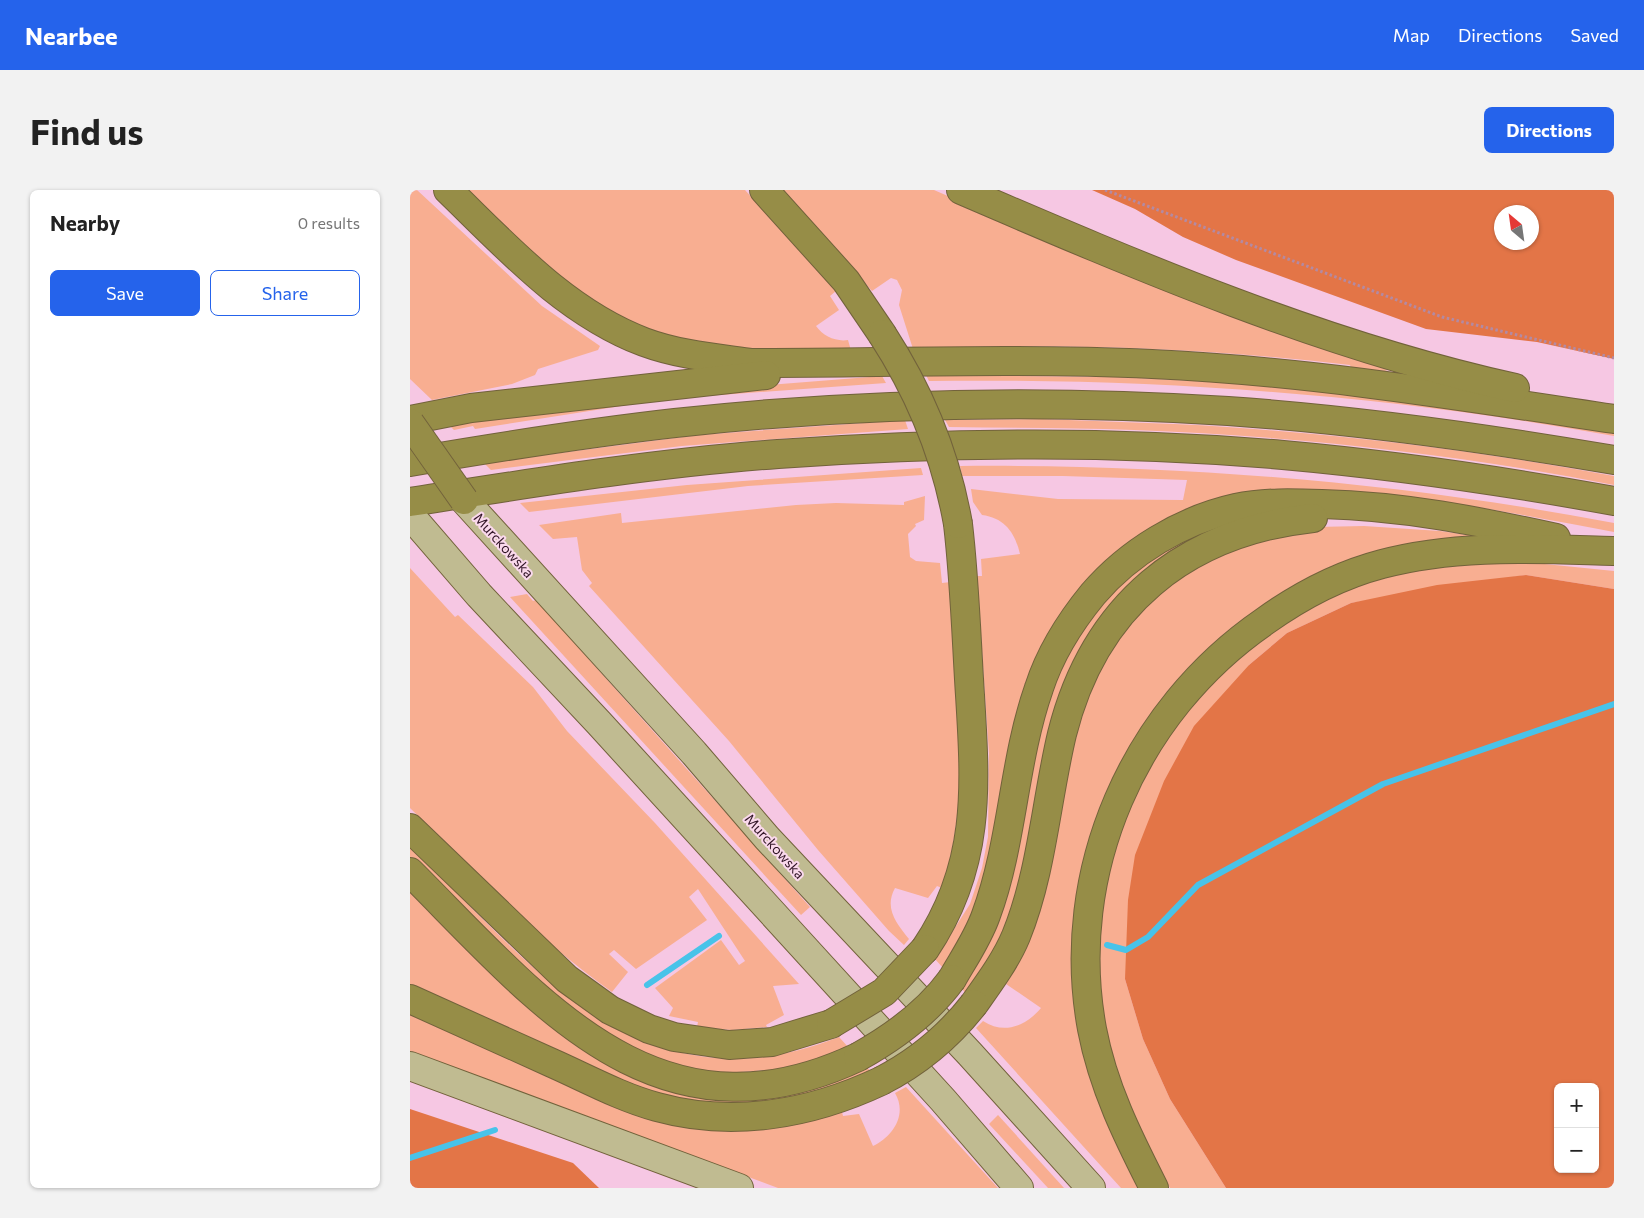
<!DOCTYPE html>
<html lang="en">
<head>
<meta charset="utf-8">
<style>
  body { margin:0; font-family:Commissioner,sans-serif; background:#f2f2f2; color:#222 }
  .controls { position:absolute; right:15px; bottom:15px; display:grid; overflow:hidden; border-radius:8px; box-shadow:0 1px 4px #0004 }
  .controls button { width:45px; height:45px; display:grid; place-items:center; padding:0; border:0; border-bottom:1px solid #e0e0e0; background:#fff; color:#222; font:25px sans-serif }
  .compass { position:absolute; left:1084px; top:15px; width:45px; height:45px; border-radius:50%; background:#fff; box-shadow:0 1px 4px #0004; rotate:331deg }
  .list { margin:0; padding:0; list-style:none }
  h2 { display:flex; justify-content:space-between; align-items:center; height:65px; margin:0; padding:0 20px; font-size:21px }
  h2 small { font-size:16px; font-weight:400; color:#767676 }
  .actions { display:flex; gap:10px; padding:15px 20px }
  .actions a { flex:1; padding:11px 0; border:1px solid #2563eb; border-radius:8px; text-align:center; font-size:18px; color:#2563eb }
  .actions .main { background:#2563eb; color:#fff }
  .map { position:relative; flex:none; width:1204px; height:998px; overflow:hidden; border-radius:8px }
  header { display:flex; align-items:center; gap:30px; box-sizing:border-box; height:70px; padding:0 25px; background:#2563eb; color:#fff }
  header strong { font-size:24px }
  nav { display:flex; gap:28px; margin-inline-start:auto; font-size:18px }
  .intro { display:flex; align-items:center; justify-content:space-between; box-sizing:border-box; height:120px; padding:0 30px }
  h1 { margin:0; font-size:35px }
  .button { padding:12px 22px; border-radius:8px; background:#2563eb; color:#fff; font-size:18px; font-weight:700 }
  main { display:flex; gap:30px; padding:0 30px }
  aside { flex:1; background:#fff; border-radius:8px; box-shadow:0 1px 4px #0004 }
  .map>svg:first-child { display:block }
  .green { fill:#f8ae91 }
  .forest { fill:#e37547; fill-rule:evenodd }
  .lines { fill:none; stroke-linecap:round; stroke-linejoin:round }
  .stream { stroke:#48c3e9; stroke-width:6 }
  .major-casing { stroke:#72623b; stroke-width:30 }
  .highway-casing { stroke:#72623b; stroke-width:30 }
  .path { stroke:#b38aa3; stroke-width:3; stroke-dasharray:2.5 2.5; stroke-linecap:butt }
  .major { stroke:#c0bb91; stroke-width:28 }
  .highway { stroke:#968d47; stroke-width:28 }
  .highway-bridge-casing { stroke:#72623b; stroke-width:30; stroke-linecap:butt }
  .highway-bridge { stroke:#968d47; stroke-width:28 }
  .labels { text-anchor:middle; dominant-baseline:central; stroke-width:4; stroke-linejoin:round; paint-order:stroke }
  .street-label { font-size:14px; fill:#2f1325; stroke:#fad9ec }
</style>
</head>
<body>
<header>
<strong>Nearbee</strong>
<nav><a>Map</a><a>Directions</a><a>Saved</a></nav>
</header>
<div class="intro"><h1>Find us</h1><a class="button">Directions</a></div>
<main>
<aside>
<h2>Nearby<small>0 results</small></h2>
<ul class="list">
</ul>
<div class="actions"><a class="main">Save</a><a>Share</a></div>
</aside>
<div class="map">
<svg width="1204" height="998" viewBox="0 0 1204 998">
  <rect width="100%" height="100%" fill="#f6c7e3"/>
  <!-- green -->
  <g class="green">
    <path d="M 0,0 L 7,0 L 132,116 L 190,156 L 188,160 L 128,179 L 125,185 L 102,194 L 22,210 L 0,189 Z"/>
    <path d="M 51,0 L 335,0 L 426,101 L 420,106 L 429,120 L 406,136 C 413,146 426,152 438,150 L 442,164 L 380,165 L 288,156 L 214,132 L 160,98 Z"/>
    <path d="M 373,0 L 524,0 L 584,26 L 978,180 L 974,181 L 941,178 L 940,175 C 795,158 650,152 503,159 L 489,115 L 492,100 L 487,90 L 481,88 L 462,101 Z"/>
    <path d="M 516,185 L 712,187 L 877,196 L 1204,240 L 1204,246 C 977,205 750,188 519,191 Z"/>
    <path d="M 472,186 L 476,193 L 256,209 L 65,239 L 63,236 L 44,240 L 38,234 L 62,233 L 62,230 L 270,202 Z"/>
    <path d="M 632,229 C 703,232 773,233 844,239 C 965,248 1085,264 1204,286 L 1204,295 C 1046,264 885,246 724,240 C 662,238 601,238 539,237 L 535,230 Z"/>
    <path d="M 495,230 L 498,239 L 272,256 L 81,280 L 74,273 L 288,245 Z"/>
    <path d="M 550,276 C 770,274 988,292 1204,333 L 1204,342 C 1099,322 988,300 881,299 L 676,394 L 574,694 L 557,739 L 533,778 L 525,769 L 560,714 L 572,678 L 578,647 L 579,564 L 567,386 L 572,386 L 571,369 L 610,364 C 605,343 595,328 572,325 L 563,312 L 561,299 L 648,309 L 773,310 L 777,290 L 653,286 L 552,286 Z"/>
    <path d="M 511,278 L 513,285 L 338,296 L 119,322 L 110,313 L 277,295 Z"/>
    <path d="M 515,306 L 514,330 L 505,334 L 506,336 L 498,344 L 500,367 L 506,371 L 530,373 L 532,393 L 541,392 C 546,491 563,603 532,698 L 527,696 L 518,708 L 485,698 C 474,718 486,733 499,749 L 494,755 L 479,741 L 408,660 L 319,551 L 179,396 L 182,393 L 172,380 L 167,347 L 143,349 L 129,335 L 211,323 L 212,333 L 386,315 L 426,313 L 494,315 L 494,312 Z"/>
    <path d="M 813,335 L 762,362 L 716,399 L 612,687 L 601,722 L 588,754 L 557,805 L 549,795 L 620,578 L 641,497 L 666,445 L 715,387 L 780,345 Z"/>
    <path d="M 954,336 L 1030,341 L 1085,349 L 1020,355 L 783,477 L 666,734 L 733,998 L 711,998 L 566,838 L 573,831 C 594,845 616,836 631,818 L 596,794 L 605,777 L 664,537 L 699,457 L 748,399 L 806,363 L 905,337 Z"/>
    <path d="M 1064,372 L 1115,372 L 1204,381 L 1204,399 L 1116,385 L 941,413 L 877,443 L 839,475 L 715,789 L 733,849 L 760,909 L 816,998 L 760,998 L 739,964 L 696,854 L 686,757 L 706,645 L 762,535 L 835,459 L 905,414 L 954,393 L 1002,380 Z"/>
    <path d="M 0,378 L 45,427 L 48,425 L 123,497 L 157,541 L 245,633 L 389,794 L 363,796 L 374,825 L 356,835 L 357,837 L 322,840 L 287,837 L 288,832 L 259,826 L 263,818 L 245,798 L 311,750 L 329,775 L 335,771 L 288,699 L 279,707 L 297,730 L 226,779 L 204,760 L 199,764 L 218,782 L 202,802 C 127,750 65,681 0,618 Z"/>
    <path d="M 117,404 L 123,411 L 126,410 L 400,717 L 391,725 L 100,407 Z"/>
    <path d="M 0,656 C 127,780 232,924 429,847 L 439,858 L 384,878 L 318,883 L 291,881 L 256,873 L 221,860 L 129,794 L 0,668 Z"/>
    <path d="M 0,697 L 158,847 L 195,872 L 228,888 L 455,875 L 463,884 L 405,906 L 319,916 L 262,908 L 230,898 L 0,797 Z"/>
    <path d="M 0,820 L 174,899 L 372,936 L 432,922 L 433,926 L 449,924 L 463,956 C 482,947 498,925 485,903 L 496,897 L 588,998 L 368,998 L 0,861 Z"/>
    <path d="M 588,925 L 654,998 L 638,998 L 579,934 Z"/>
  </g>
  <!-- forest -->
  <g class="forest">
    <path d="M 682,0 L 1204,0 L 1204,169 L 1127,152 L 1016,139 L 826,70 L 773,47 L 725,19 ZM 1092,22 L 1122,22 L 1122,52 L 1092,52 Z"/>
    <path d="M 1116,385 L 1204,399 L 1204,998 L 816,998 L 760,909 L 733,849 L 715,789 L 718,710 L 725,665 L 754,591 L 784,536 L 839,475 L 877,443 L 941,413 L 1027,395 ZM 1148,897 L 1185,897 L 1185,979 L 1148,979 Z"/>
    <path d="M 0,919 L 163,973 L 189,998 L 0,998 Z"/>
  </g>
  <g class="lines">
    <!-- stream -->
    <g class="stream">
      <path d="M 697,755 L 716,760 L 738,747 L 788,695 L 973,594 L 1204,514"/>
      <path d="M 237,795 L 309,746"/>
      <path d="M 0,968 L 85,940"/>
    </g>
    <!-- major casing -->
    <g class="major-casing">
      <g id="major">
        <path d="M 54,310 L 284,563 L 357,648 L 560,864 L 681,998"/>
        <path d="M 0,325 L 69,405 L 189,533 L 533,910 L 609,998"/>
        <path d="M 0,876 L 329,998"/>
      </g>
    </g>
    <!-- highway casing -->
    <g class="highway-casing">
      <g id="highway">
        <path d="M 38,0 C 97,57 155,122 234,152 C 269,165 306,168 342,173 C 475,173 609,168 742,174 C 897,181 1051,206 1204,229"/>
        <path d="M 354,0 L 436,91 L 472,144"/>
        <path d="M 551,0 C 730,77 914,156 1105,198"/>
        <path d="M 0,230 L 61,218 L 356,185"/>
        <path d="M 0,272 C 88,257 176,243 265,233 C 447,213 635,209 818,221 C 948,230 1076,248 1204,270"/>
        <path d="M 0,312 C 122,293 244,273 368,264 C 535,252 705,250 873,265 C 984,275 1094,291 1204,311"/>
        <path d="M 0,638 L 157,789 L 200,820 L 239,839 L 264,847 L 319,855 L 362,852 L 421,834"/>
        <path d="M 0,682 C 129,811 247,962 448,867"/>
        <path d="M 515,759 C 574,672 565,589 559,489 C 556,437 554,385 548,334"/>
        <path d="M 542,789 C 554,768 568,748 576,725 C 603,652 603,572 629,498 C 640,464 660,432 683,404 C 719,362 772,330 826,318 C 854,312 883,313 912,314 C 993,316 1068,331 1146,348"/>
        <path d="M 0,809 C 47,830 94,851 142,873 C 176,888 210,907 247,917 C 323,938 401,924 471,891"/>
        <path d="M 564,814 C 579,793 596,770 606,746 C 632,682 636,611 652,544 C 684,416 774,342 903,328"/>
        <path d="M 744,998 C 718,947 693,897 682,839 C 653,682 724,521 855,431 C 890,406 930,385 972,374 C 1047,354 1126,359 1203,361"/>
      </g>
    </g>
    <!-- path -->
    <path class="path" d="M 695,0 L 1032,127 L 1204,168"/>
    <!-- major -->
    <use href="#major" class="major"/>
    <!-- highway -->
    <use href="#highway" class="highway"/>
    <!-- highway-bridge casing -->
    <g class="highway-bridge-casing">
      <g id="highway-bridge">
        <path d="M 472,144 C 509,201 536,266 548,334"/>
        <path d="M 0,233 L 54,310"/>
        <path d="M 421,834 L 474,802 L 515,759"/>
        <path d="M 448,867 C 484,847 518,822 542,789"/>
        <path d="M 471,891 C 508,872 539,846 564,814"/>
      </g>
    </g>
    <!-- highway-bridge -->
    <use href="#highway-bridge" class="highway-bridge"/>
  </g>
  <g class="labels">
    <!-- street labels -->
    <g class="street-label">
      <text transform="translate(94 355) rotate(48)">Murckowska</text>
      <text transform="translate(365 656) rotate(48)">Murckowska</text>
    </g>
  </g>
</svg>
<div class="controls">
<button>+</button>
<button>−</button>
</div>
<svg class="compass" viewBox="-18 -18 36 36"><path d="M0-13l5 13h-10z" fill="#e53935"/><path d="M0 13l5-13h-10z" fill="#767676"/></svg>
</div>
</main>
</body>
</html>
